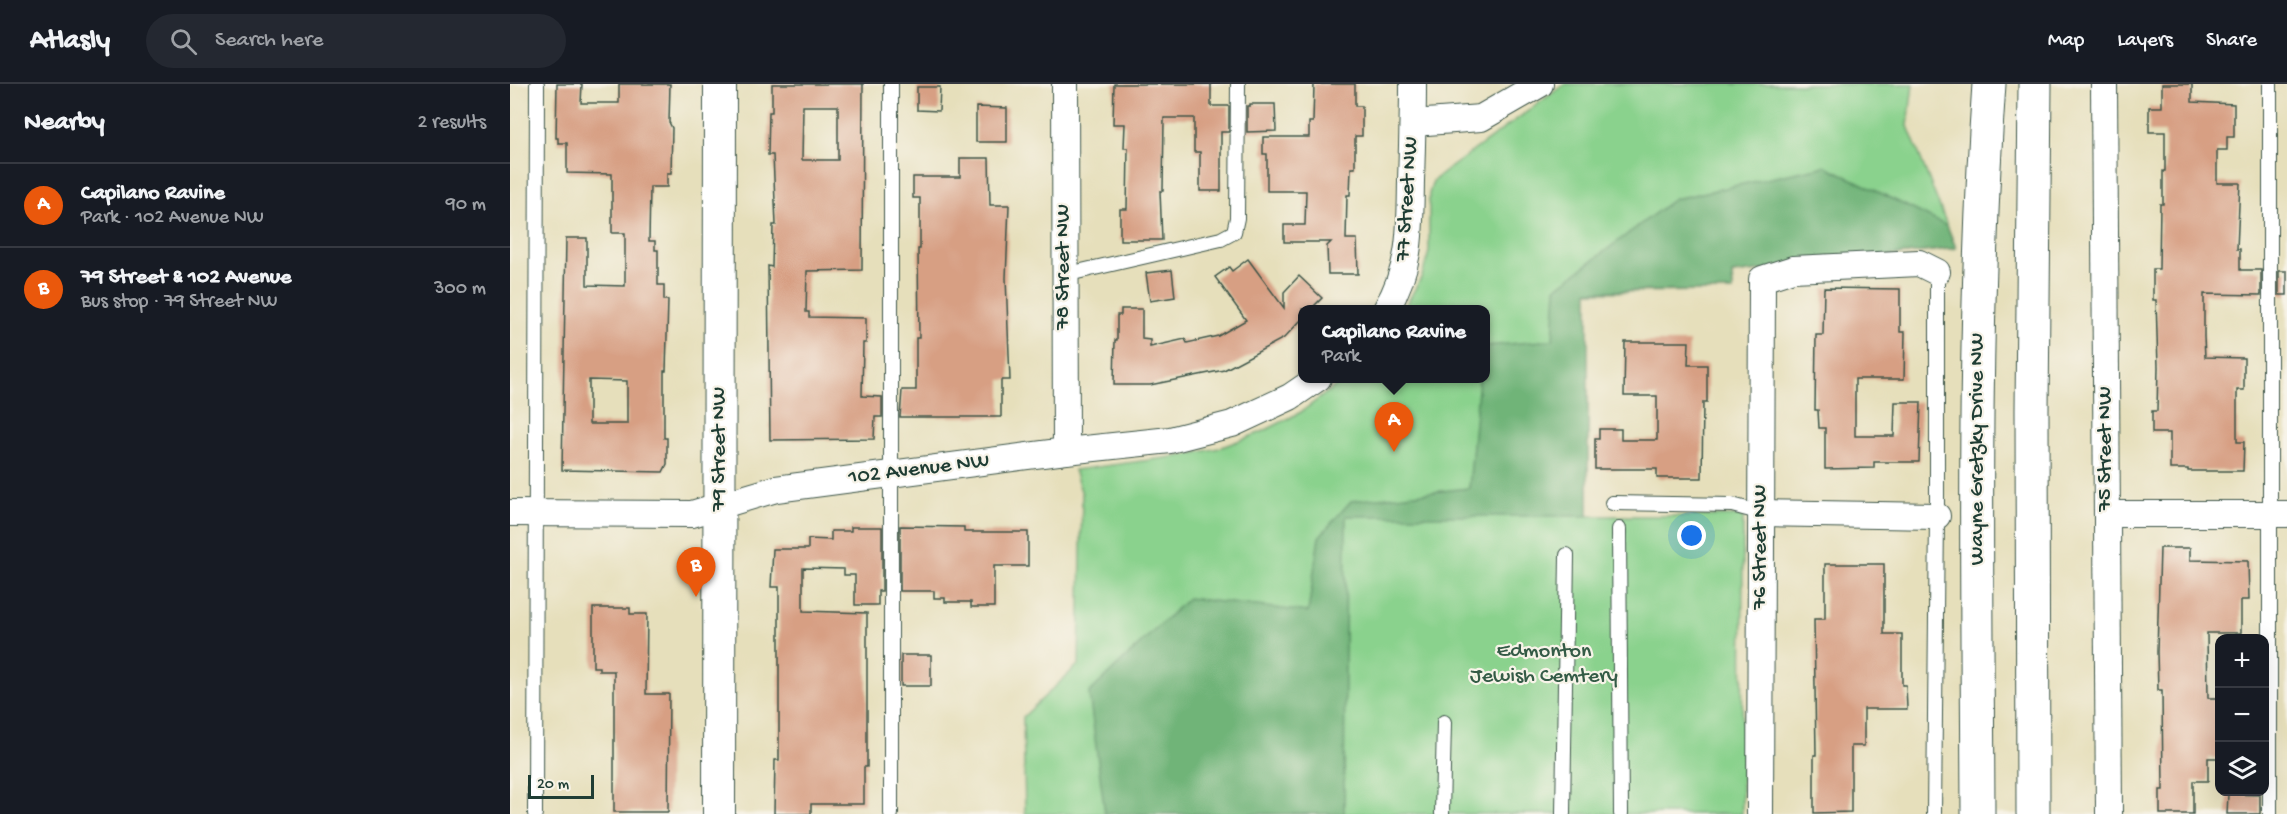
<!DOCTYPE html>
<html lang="en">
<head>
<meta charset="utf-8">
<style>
  body { margin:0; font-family:"Gochi Hand",sans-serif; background:#242831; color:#f1f3f6 }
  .controls { position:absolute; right:18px; bottom:18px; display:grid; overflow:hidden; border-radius:12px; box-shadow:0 6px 24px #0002 }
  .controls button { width:54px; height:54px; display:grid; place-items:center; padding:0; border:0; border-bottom:2px solid #363941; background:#171b24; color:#f1f3f6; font:30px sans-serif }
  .scale { position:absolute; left:18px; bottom:15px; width:66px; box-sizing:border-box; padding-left:6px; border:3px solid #1f3d34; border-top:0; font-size:16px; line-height:21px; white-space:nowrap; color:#1f3d34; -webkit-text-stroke:4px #f7f3e8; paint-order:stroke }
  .you { position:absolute; left:1182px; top:452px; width:21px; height:21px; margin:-15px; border:4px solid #fff; border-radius:50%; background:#1a73e8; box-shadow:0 0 0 9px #1a73e833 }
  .badge { display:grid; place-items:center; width:39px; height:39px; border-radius:50%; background:#ea580c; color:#fff; font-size:20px; font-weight:700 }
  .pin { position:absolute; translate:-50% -50px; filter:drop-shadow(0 2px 3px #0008) }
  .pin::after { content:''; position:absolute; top:32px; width:21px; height:18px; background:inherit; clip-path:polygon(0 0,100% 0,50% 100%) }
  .popup { position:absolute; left:788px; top:221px; width:192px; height:78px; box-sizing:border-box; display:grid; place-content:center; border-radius:12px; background:#171b24; filter:drop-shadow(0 2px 4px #0005); font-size:20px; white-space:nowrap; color:#9ea1a6 }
  .popup b { font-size:22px; color:#f1f3f6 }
  .popup::after { content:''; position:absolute; left:50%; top:100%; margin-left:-12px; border:12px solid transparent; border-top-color:#171b24 }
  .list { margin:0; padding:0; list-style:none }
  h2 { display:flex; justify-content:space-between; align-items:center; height:78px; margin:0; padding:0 24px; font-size:26px }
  h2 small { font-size:20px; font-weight:400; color:#9ea1a6 }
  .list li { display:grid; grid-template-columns:39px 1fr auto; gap:18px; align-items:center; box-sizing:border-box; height:84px; padding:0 24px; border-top:2px solid #363941 }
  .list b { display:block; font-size:22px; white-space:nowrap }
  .list p { margin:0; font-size:20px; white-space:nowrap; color:#9ea1a6 }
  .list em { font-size:20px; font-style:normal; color:#9ea1a6 }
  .icon { flex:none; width:33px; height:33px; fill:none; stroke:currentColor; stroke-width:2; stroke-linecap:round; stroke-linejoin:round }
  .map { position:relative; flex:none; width:1777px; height:730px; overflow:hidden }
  header { display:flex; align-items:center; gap:36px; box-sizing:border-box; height:84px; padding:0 30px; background:#171b24; border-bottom:2px solid #363941 }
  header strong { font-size:28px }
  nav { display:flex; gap:33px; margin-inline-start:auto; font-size:21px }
  .search { width:420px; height:54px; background:#242831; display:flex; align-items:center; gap:15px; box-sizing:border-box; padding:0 21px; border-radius:33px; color:#9ea1a6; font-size:22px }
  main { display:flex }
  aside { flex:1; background:#171b24 }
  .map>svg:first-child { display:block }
  .green { fill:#8ad28d; stroke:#548860; stroke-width:1.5 }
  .forest { fill:#6fb478; stroke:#477856; stroke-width:1.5 }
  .building { fill:#d79f83; fill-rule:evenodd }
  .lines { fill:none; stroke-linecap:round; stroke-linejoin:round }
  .service-casing { stroke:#3d5548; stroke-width:16 }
  .minor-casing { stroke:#3d5548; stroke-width:28 }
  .tertiary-casing { stroke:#3d5548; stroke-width:34 }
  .primary-casing { stroke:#3d5548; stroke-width:35 }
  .service { stroke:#fff; stroke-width:14 }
  .minor { stroke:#fff; stroke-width:26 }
  .tertiary { stroke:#fff; stroke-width:32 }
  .primary { stroke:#fff; stroke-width:33 }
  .labels { text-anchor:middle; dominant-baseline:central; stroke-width:4.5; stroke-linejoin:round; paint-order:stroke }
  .street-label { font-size:22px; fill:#1f3d34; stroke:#f7f3e8 }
  .park-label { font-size:22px; fill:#345b46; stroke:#f7f3e8 }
</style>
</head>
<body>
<header>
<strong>Atlasly</strong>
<div class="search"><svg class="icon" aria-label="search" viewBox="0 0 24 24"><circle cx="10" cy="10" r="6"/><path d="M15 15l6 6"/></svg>Search here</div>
<nav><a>Map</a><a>Layers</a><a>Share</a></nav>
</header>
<main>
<aside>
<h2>Nearby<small>2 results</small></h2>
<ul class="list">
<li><span class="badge">A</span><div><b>Capilano Ravine</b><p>Park · 102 Avenue NW</p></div><em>90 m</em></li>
<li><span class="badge">B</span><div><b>79 Street &amp; 102 Avenue</b><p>Bus stop · 79 Street NW</p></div><em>300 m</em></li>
</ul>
</aside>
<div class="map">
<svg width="1777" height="730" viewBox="0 0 1777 730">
  <rect width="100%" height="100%" fill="#f7f3e8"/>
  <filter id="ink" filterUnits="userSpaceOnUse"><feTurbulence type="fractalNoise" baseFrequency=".0167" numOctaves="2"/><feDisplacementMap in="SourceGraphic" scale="12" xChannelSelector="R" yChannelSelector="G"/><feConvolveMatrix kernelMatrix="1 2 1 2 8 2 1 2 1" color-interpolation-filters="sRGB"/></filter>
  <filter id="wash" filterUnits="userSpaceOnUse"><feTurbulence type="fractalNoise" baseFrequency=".008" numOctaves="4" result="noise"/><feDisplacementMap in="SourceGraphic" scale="24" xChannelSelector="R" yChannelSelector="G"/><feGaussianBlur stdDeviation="1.35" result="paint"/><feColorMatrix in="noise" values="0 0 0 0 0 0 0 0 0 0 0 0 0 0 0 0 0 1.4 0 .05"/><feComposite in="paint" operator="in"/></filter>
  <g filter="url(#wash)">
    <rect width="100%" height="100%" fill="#e6dfbb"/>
    <!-- green -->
    <path class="green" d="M 1055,0 L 1403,0 L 1398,42 L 1446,164 L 1222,190 L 1223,207 L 1077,208 L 1078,432 L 1233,432 L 1232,730 L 515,730 L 513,633 L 569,580 L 572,410 L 564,386 L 670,372 L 709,364 L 752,348 L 791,328 L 835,295 L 976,294 L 976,226 L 894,225 L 912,192 L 919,168 L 919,110 L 923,97 L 933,89 Z"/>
    <!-- forest -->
    <path class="forest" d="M 1316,82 L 1437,142 L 1446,164 L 1222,190 L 1223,207 L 1078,207 L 1078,432 L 836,432 L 834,730 L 595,730 L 579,609 L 678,514 L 798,528 L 809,453 L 841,417 L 959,404 L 969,295 L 976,294 L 976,262 L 1043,256 L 1046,204 L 1164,115 Z"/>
    <g id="blocks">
      <!-- building -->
      <g class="building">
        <path d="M 47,0 L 72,0 L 71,19 L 109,19 L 109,0 L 160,0 L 159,38 L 162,44 L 161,89 L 157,89 L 157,103 L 140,103 L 139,157 L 145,157 L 145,166 L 148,166 L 148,201 L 154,201 L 154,216 L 158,216 L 156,287 L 154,287 L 154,354 L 157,354 L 157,380 L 153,388 L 52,386 L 56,154 L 77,154 L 77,201 L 115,202 L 115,149 L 102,149 L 102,90 L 57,89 L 57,59 L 48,59 L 48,54 L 46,54 ZM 79,296 L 117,297 L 117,340 L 79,340 Z"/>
        <path d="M 262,0 L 353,0 L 352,186 L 297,187 L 296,228 L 299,228 L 299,233 L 356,234 L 356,259 L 353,259 L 352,312 L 372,313 L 372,333 L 365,333 L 364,355 L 260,356 L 258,182 L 262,183 L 263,141 L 266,141 L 263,71 L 258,71 L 259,28 L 262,28 ZM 293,22 L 328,22 L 328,76 L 292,76 Z"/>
        <path d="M 604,0 L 701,0 L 701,22 L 719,22 L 719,48 L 711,48 L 711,107 L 690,107 L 690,68 L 684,68 L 684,34 L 654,34 L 653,107 L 650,107 L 652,156 L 610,156 L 610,125 L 617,125 L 618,64 L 614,64 L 615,40 L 603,40 Z"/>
        <path d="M 804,0 L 845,0 L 845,22 L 852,22 L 852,52 L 845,52 L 845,84 L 841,84 L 840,111 L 837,111 L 836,155 L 847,155 L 848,190 L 818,190 L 817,162 L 821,158 L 774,158 L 774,141 L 795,141 L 796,107 L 757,107 L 757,70 L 753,70 L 753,53 L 799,53 L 799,38 L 803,38 Z"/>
        <path d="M 1652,0 L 1682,0 L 1682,18 L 1724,20 L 1724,53 L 1717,53 L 1717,66 L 1707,66 L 1707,99 L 1730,99 L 1727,165 L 1730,165 L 1730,186 L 1751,186 L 1751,211 L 1694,210 L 1694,253 L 1695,273 L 1734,274 L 1734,306 L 1727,306 L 1727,358 L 1734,358 L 1733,387 L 1678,387 L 1678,385 L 1660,385 L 1660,349 L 1642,349 L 1642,327 L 1647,327 L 1648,283 L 1646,216 L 1643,216 L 1643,185 L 1649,185 L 1650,120 L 1653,120 L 1653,87 L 1655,87 L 1655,48 L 1639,48 L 1639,23 L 1652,23 Z"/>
        <path d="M 407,3 L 430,3 L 429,27 L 407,26 Z"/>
        <path d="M 740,20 L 765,20 L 766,47 L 737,48 L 737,22 L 740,22 Z"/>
        <path d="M 466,23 L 497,24 L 497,58 L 466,58 Z"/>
        <path d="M 450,74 L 479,74 L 480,121 L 499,121 L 496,194 L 500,296 L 491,296 L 491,333 L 390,333 L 392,306 L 406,306 L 406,254 L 409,254 L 408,165 L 410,165 L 410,114 L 403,114 L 403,93 L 450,93 Z"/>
        <path d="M 738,175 L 774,224 L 774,208 L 789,192 L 812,214 L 801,225 L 792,225 L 792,235 L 774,254 L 714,286 L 640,301 L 604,301 L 605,256 L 607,256 L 607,231 L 611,231 L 611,225 L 632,225 L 632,255 L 640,256 L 640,263 L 675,255 L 677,259 L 708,252 L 736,236 L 705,193 L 719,183 L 722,187 Z"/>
        <path d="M 662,186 L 665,213 L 640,217 L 636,189 Z"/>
        <rect x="1769" y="187" width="8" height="24"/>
        <path d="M 1314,204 L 1390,205 L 1390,248 L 1395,248 L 1394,295 L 1345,295 L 1345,352 L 1384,352 L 1385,318 L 1411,318 L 1409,378 L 1364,378 L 1364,384 L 1315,385 L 1315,344 L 1309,344 L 1308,326 L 1305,326 L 1306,251 L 1313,251 Z"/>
        <path d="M 1115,258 L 1179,258 L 1178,281 L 1197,281 L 1197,318 L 1193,318 L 1192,394 L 1147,394 L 1147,385 L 1085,385 L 1085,355 L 1089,355 L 1089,345 L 1111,345 L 1111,356 L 1147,356 L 1147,312 L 1114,312 Z"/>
        <path d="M 390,442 L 454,443 L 454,448 L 518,448 L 518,482 L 484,482 L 484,523 L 461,523 L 461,518 L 435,518 L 435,514 L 424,514 L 424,507 L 390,507 Z"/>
        <path d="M 341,443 L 372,443 L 372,507 L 368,507 L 368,521 L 345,521 L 345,491 L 334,491 L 334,485 L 293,484 L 293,527 L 357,529 L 357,683 L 354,683 L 354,720 L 301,720 L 301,730 L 264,730 L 265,676 L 269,676 L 269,503 L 261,503 L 263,465 L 298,465 L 298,455 L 321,456 L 321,447 L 341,447 Z"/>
        <path d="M 1650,464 L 1680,464 L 1680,476 L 1738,477 L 1739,516 L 1731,516 L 1731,549 L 1697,549 L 1698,614 L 1710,614 L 1710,674 L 1698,674 L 1698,697 L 1683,697 L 1683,730 L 1650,730 L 1650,706 L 1653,706 L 1652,606 L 1648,606 L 1647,568 Z"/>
        <path d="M 1315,480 L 1374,480 L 1374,550 L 1392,550 L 1392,601 L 1396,601 L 1397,625 L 1354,625 L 1354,662 L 1341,662 L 1341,728 L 1304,729 L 1304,671 L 1306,671 L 1304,535 L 1315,535 Z"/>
        <path d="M 83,524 L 120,524 L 120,530 L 137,530 L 136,610 L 159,610 L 158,728 L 104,728 L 104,587 L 89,587 L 89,583 L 83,583 Z"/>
        <rect x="391" y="571" width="30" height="31"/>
        <path d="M 1718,710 L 1750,711 L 1750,730 L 1717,730 Z"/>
      </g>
    </g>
  </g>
  <g filter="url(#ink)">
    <use href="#blocks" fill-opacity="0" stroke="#3d5548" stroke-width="1.5"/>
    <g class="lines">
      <!-- service casing -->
      <g class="service-casing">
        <g id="service">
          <path d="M 554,191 L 711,155 L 724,148 L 727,134 L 728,0"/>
          <path d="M 1102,419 L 1222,421 L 1252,429"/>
          <path d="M 1109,445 L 1111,730"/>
          <path d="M 25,730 L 27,0"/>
          <path d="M 381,730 L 381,0"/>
          <path d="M 932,730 L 934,638"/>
          <path d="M 1053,730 L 1057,471"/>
          <path d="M 1424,730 L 1427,432 L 1427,188"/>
          <path d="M 1760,730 L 1760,0"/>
        </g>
      </g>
      <!-- minor casing -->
      <g class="minor-casing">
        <g id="minor">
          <path d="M 555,0 L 556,367"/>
          <path d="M 1594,0 L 1599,730"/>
          <path d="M 903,39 L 971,34 L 1030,0"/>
          <path d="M 876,226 C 902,180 900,147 901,97 C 902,64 903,32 903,0"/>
          <path d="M 0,429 L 182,430 L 266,405 L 556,367 L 660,356 L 722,340 L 780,313 L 808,294"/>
          <path d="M 1252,429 L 1427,432"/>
          <path d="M 1597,430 L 1777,430"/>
          <path d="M 1250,730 L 1252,195 L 1283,185 L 1409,179 L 1427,188"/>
        </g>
      </g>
      <!-- tertiary casing -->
      <g class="tertiary-casing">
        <path id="tertiary" d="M 209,730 L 210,0"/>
      </g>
      <!-- primary casing -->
      <g class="primary-casing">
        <g id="primary">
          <path d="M 1468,730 C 1467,487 1462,243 1479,0"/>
          <path d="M 1523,730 L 1522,327 L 1525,0"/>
        </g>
      </g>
      <!-- service -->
      <use href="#service" class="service"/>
      <!-- minor -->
      <use href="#minor" class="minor"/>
      <!-- tertiary -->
      <use href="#tertiary" class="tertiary"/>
      <!-- primary -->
      <use href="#primary" class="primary"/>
    </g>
  </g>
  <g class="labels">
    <!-- street labels -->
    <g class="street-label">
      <text transform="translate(898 115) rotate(-86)">77 Street NW</text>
      <text transform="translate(554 183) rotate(-90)">78 Street NW</text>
      <text transform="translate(210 365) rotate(-90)">79 Street NW</text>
      <text transform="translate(1468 365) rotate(-90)">Wayne Gretzky Drive NW</text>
      <text transform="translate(1596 365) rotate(-90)">75 Street NW</text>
      <text transform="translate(409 386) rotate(-7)">102 Avenue NW</text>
      <text transform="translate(1251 463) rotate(-90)">76 Street NW</text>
    </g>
    <!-- park labels -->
    <g class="park-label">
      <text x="1034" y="568">Edmonton<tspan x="1034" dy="25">Jewish Cemtery</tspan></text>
    </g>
  </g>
</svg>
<div class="controls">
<button>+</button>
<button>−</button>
<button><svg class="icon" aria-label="layers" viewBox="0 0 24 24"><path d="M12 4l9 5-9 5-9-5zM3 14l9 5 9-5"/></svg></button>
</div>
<div class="scale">20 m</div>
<div class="you"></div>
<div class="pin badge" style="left:884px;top:368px">A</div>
<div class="popup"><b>Capilano Ravine</b>Park</div>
<div class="pin badge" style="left:186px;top:513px">B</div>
</div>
</main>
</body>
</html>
